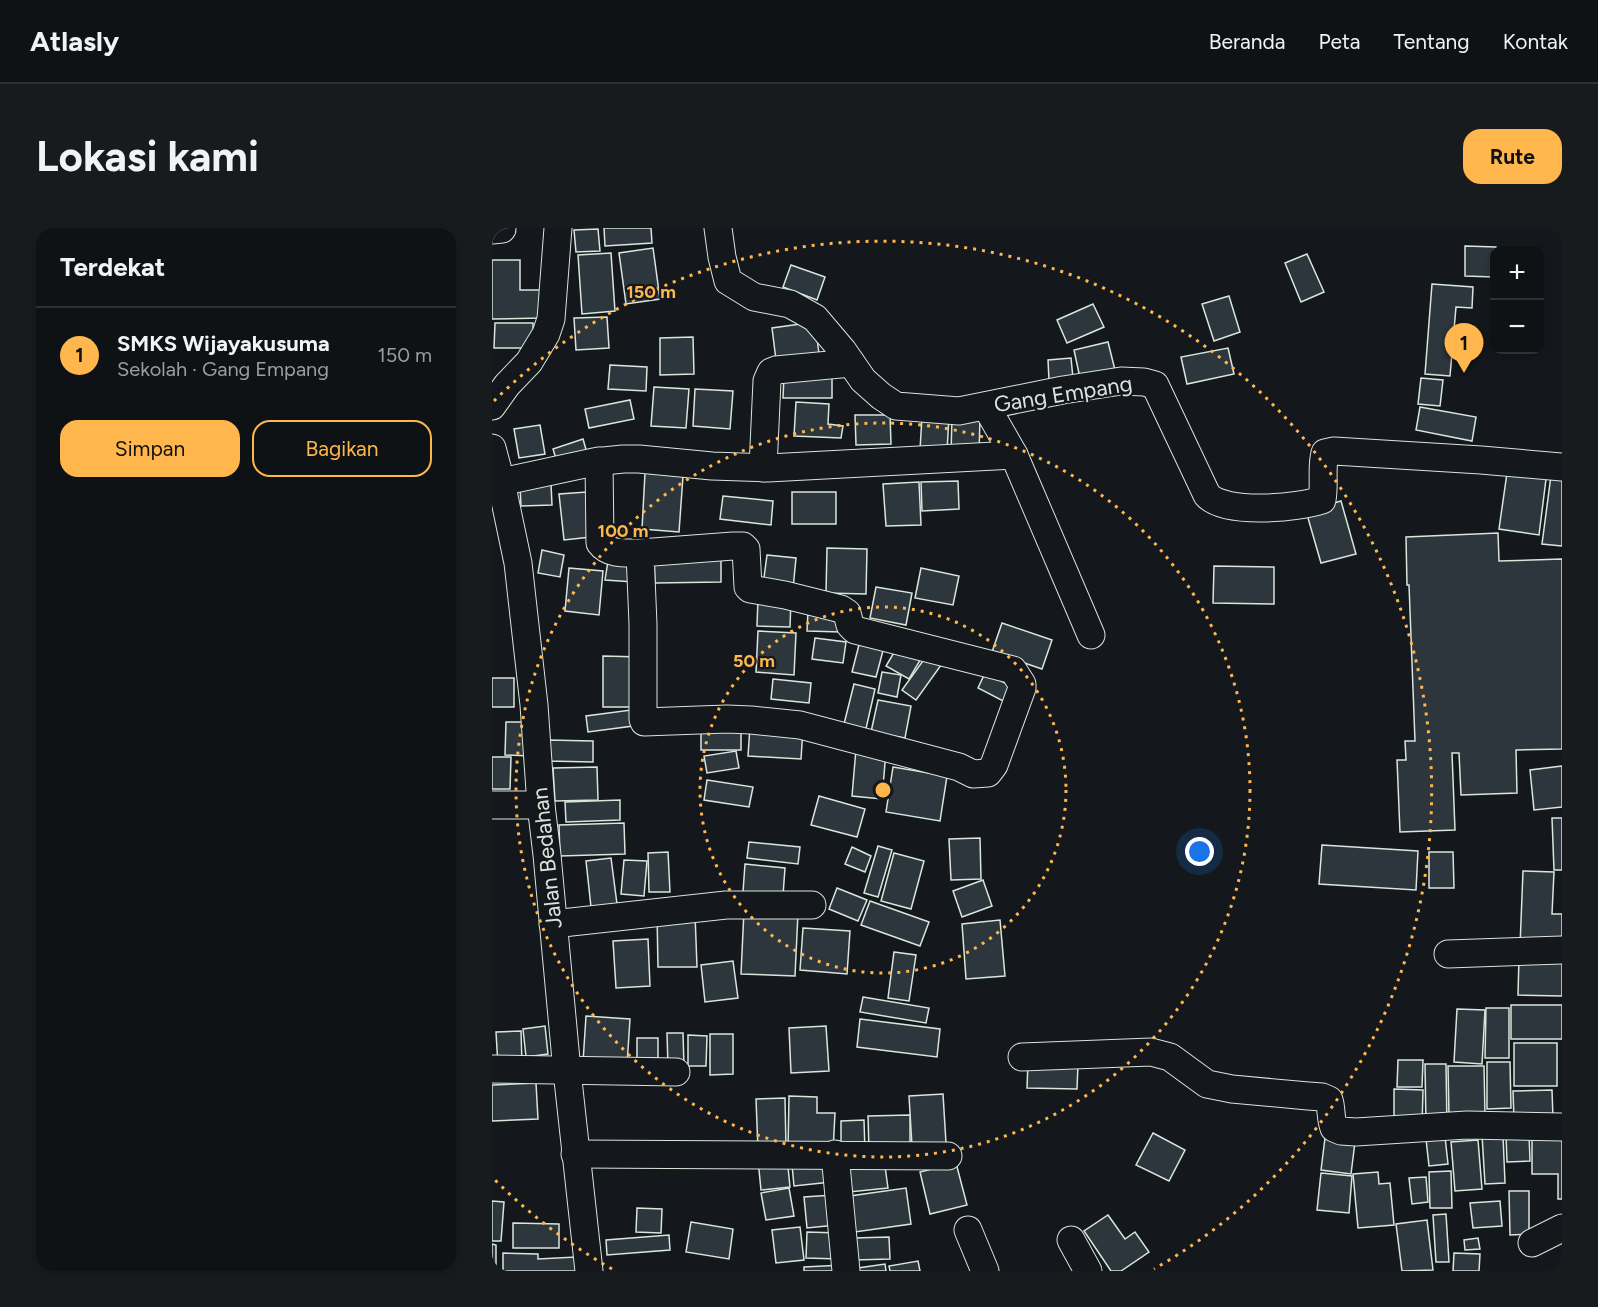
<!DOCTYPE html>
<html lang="id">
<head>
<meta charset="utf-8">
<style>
  body { margin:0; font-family:Figtree,sans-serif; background:#181b1e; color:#f1f3f6 }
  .controls { position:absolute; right:18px; top:18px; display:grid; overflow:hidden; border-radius:12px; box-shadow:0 3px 9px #0003 }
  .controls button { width:54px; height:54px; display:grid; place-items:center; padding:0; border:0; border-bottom:2px solid #2f3234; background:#0f1215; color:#f1f3f6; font:30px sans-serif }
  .you { position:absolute; left:708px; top:624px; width:21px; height:21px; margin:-15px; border:4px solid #fff; border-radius:50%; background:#1a73e8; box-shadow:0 0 0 9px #1a73e833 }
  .badge { display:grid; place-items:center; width:39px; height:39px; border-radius:50%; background:#ffb74d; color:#111; font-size:20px; font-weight:700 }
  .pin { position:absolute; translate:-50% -50px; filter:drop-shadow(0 2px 3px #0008) }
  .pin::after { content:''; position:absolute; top:32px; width:21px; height:18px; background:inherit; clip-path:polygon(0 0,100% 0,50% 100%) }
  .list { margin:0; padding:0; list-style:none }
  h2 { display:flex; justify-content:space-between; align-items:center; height:78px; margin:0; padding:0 24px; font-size:26px }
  h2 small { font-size:20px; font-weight:400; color:#9b9ea0 }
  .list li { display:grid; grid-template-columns:39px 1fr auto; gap:18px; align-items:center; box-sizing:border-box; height:96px; padding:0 24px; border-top:2px solid #2f3234 }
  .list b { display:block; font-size:22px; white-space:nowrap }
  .list p { margin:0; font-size:20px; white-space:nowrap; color:#9b9ea0 }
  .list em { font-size:20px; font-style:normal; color:#9b9ea0 }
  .actions { display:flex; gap:12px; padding:18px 24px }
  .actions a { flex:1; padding:14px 0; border:2px solid #ffb74d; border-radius:18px; text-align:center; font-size:21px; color:#ffb74d }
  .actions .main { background:#ffb74d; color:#111 }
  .map { position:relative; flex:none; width:1070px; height:1043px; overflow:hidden; border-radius:18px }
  header { display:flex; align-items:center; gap:36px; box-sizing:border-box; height:84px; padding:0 30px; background:#0f1215; border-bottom:2px solid #2f3234 }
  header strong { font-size:28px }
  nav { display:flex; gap:33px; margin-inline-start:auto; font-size:21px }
  .intro { display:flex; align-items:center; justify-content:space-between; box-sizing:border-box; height:144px; padding:0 36px }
  h1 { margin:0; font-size:42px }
  .button { padding:15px 27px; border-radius:18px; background:#ffb74d; color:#111; font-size:21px; font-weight:700 }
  main { display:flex; gap:36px; padding:0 36px }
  aside { flex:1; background:#0f1215; border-radius:18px; box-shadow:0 3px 9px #0003 }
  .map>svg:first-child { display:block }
  .building { fill:#2c363c; stroke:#d8e6dc; stroke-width:1.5 }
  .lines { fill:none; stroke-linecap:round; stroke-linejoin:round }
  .minor-casing { stroke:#d8e6dc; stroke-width:29 }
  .minor { stroke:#14181c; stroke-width:27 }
  .ring { fill:none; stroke:#ffb74d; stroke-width:3; stroke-dasharray:3 6 }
  .labels { text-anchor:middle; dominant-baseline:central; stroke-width:4.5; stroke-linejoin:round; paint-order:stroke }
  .street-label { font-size:22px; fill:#d8e6dc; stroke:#14181c }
  .centre { fill:#ffb74d; stroke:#14181c; stroke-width:3 }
  .ring-label { font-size:18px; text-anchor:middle; font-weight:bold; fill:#ffb74d; stroke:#14181c; stroke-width:4.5; stroke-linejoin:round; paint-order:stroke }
</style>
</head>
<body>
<header>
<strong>Atlasly</strong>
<nav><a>Beranda</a><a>Peta</a><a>Tentang</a><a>Kontak</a></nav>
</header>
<div class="intro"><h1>Lokasi kami</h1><a class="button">Rute</a></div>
<main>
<aside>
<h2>Terdekat<small></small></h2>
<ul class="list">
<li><span class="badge">1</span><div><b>SMKS Wijayakusuma</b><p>Sekolah · Gang Empang</p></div><em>150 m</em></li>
</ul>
<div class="actions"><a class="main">Simpan</a><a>Bagikan</a></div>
</aside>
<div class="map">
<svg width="1070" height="1043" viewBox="0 0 1070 1043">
  <rect width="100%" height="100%" fill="#14181c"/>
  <!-- building -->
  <g class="building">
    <path d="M 112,0 L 159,0 L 160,15 L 113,18 Z"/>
    <path d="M 106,1 L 108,23 L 84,24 L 82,2 Z"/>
    <path d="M 973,18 L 1004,19 L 1004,22 L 1002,22 L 1002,49 L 973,48 Z"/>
    <path d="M 161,20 L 168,71 L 134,76 L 127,25 Z"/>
    <path d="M 119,25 L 123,83 L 90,86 L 86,27 Z"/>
    <path d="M 815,26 L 832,64 L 809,74 L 793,35 Z"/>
    <path d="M 0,32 L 28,32 L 28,62 L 49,62 L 49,90 L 0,91 Z"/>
    <path d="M 299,37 L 333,49 L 325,72 L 291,59 Z"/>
    <path d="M 940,56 L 981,59 L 980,80 L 964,79 L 958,148 L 933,146 Z"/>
    <path d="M 737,68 L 748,104 L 722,113 L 710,76 Z"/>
    <path d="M 601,76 L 612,99 L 575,115 L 565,92 Z"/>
    <path d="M 115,89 L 117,120 L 84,122 L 82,90 Z"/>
    <path d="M 323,94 L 328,134 L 285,140 L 280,100 Z"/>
    <path d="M 3,95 L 41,95 L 41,120 L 2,120 Z"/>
    <path d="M 201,109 L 202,146 L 168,147 L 168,110 Z"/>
    <path d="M 616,114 L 623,142 L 588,150 L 582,122 Z"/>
    <path d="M 736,120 L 742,146 L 695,156 L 689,129 Z"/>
    <path d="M 579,130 L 581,150 L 557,152 L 556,132 Z"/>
    <path d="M 118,137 L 155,139 L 154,163 L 116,161 Z"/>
    <path d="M 292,147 L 340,148 L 340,170 L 291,170 Z"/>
    <path d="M 929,150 L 951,152 L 948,178 L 926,176 Z"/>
    <path d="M 162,159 L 197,161 L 194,200 L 159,198 Z"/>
    <path d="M 203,161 L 241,163 L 238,201 L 201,198 Z"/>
    <path d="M 138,172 L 142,191 L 97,200 L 93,181 Z"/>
    <path d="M 304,174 L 337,176 L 336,196 L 351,198 L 349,210 L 302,208 Z"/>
    <path d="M 928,179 L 984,189 L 980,213 L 924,202 Z"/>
    <path d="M 363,187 L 398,187 L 399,216 L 364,217 Z"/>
    <path d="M 430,188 L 457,189 L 455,223 L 428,222 Z"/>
    <path d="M 460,188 L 488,189 L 487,227 L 459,226 Z"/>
    <path d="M 48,197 L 53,226 L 27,230 L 22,201 Z"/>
    <path d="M 91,211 L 95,225 L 65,234 L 61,221 Z"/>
    <path d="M 1016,238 L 1055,243 L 1047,307 L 1007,301 Z"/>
    <path d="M 1060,240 L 1070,241 L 1070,318 L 1050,316 Z"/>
    <path d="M 153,245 L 191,248 L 187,304 L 150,301 Z"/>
    <path d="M 466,253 L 467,281 L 430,283 L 429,254 Z"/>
    <path d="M 427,254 L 429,297 L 394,298 L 391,256 Z"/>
    <path d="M 59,256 L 60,277 L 29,278 L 28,258 Z"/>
    <path d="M 95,264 L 99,309 L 72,312 L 67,266 Z"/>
    <rect x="300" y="264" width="44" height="32"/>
    <path d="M 231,268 L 281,273 L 279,297 L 228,291 Z"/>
    <path d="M 849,273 L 864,326 L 829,335 L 814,283 Z"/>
    <path d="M 1006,305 L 1007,333 L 1070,331 L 1070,521 L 1024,522 L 1025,565 L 969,567 L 967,525 L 960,525 L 963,602 L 908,604 L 905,532 L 914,532 L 913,513 L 923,513 L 917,357 L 915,357 L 914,309 Z"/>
    <path d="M 335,320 L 375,321 L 374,366 L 334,365 Z"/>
    <path d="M 50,322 L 72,327 L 68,349 L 46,345 Z"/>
    <path d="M 229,324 L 229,354 L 163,355 L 162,325 Z"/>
    <path d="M 275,327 L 304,330 L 301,361 L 271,357 Z"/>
    <path d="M 116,333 L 146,337 L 142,354 L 113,352 Z"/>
    <path d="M 722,338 L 782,339 L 782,376 L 721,375 Z"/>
    <path d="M 77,340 L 111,343 L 107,387 L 73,383 Z"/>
    <path d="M 429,340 L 467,348 L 461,377 L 423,370 Z"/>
    <path d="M 384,359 L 420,365 L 414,397 L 378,390 Z"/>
    <path d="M 266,370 L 299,372 L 298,399 L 265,398 Z"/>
    <path d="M 316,383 L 350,384 L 349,404 L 315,403 Z"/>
    <path d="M 510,395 L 560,412 L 550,441 L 500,424 Z"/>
    <path d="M 266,403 L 304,405 L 302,447 L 264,444 Z"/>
    <path d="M 369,409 L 393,415 L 384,449 L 360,444 Z"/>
    <path d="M 323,410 L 354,414 L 351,435 L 320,431 Z"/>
    <path d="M 407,416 L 430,429 L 417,451 L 394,438 Z"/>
    <path d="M 438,423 L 452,433 L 424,472 L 410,462 Z"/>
    <path d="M 111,428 L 149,429 L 148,479 L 111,479 Z"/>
    <path d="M 390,444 L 409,447 L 405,469 L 386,465 Z"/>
    <path d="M 493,445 L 525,461 L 517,476 L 486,460 Z"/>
    <rect x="0" y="450" width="22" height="29"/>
    <path d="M 281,451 L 319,455 L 317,475 L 279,471 Z"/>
    <path d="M 362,456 L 383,461 L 373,505 L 351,500 Z"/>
    <path d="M 386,472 L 419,478 L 413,510 L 379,504 Z"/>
    <path d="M 139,482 L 141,498 L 96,504 L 94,488 Z"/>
    <path d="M 14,494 L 39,494 L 38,528 L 13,527 Z"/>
    <rect x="209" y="495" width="40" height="27"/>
    <path d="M 258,498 L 311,501 L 309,531 L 256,528 Z"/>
    <path d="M 56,512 L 101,513 L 101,534 L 55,533 Z"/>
    <path d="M 364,521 L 394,523 L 390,571 L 360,568 Z"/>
    <path d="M 244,523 L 247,540 L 215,545 L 212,528 Z"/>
    <path d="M 0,529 L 19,529 L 18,561 L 0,561 Z"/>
    <path d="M 1070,538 L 1070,579 L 1042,582 L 1038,542 Z"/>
    <path d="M 105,539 L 106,572 L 63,573 L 61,540 Z"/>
    <path d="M 401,539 L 455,548 L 448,593 L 394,584 Z"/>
    <path d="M 215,552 L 261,559 L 257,579 L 212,572 Z"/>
    <path d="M 327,568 L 373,581 L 365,609 L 319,597 Z"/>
    <path d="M 128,572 L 128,592 L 74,594 L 73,574 Z"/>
    <path d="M 1060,590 L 1070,590 L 1070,642 L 1062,642 Z"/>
    <path d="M 132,595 L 133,626 L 68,628 L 67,597 Z"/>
    <path d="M 488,610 L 489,651 L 459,652 L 457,611 Z"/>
    <path d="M 257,614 L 308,619 L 306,636 L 255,630 Z"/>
    <path d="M 830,617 L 926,623 L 924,662 L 827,656 Z"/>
    <path d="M 386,618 L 400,622 L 386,669 L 372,665 Z"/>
    <path d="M 360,619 L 379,628 L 373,644 L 353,636 Z"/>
    <path d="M 176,624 L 178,664 L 157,664 L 156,625 Z"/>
    <path d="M 937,624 L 961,624 L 962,660 L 937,660 Z"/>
    <path d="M 402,625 L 432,633 L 419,681 L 389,673 Z"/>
    <path d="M 119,630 L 125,676 L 99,679 L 94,633 Z"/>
    <path d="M 132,632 L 155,633 L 152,668 L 129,666 Z"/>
    <path d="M 253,636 L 293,640 L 291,667 L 251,664 Z"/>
    <path d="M 1031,643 L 1062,644 L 1060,686 L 1070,686 L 1070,720 L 1028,718 Z"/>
    <path d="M 491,652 L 500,678 L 470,689 L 461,663 Z"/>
    <path d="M 345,660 L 375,672 L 366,693 L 337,681 Z"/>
    <path d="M 378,673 L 437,694 L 428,718 L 369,697 Z"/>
    <path d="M 252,682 L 306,685 L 303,748 L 249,746 Z"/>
    <path d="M 203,686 L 205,739 L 166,739 L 165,687 Z"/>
    <path d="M 508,692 L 513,748 L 474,751 L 470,696 Z"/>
    <path d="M 311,700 L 358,703 L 355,746 L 308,742 Z"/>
    <path d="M 156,711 L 158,758 L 124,760 L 121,713 Z"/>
    <path d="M 402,724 L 424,727 L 417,773 L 396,770 Z"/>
    <path d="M 1027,729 L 1070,730 L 1070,768 L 1026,767 Z"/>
    <path d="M 241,733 L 246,770 L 213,774 L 209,737 Z"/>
    <path d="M 371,769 L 437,780 L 434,795 L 368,784 Z"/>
    <rect x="1019" y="777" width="51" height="34"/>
    <path d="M 994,780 L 1017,780 L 1017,830 L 993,830 Z"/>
    <path d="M 965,781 L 993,782 L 990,836 L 962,834 Z"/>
    <path d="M 94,788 L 138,791 L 135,837 L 91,834 Z"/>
    <path d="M 368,791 L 448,801 L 445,829 L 365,819 Z"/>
    <path d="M 53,798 L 56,826 L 34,829 L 31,801 Z"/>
    <path d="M 334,798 L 337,843 L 299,845 L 297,800 Z"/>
    <path d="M 29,803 L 30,836 L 6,838 L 4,804 Z"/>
    <path d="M 175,805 L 191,805 L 192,838 L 176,839 Z"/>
    <path d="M 218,806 L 241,806 L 241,846 L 218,847 Z"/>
    <path d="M 196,807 L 215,808 L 214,838 L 196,838 Z"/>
    <rect x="145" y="810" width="21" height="20"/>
    <rect x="1022" y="815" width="43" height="43"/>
    <path d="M 906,832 L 931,832 L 930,859 L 905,859 Z"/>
    <path d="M 536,834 L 586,836 L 585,861 L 535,860 Z"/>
    <path d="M 995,834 L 1018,834 L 1019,880 L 995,881 Z"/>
    <path d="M 933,836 L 954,836 L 955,897 L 934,898 Z"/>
    <path d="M 956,838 L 992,838 L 993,888 L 957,888 Z"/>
    <path d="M 44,855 L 46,891 L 0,893 L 0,857 Z"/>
    <path d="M 902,861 L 931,862 L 930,898 L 902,897 Z"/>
    <path d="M 1060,862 L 1061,890 L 1022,892 L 1021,863 Z"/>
    <path d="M 451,866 L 454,915 L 420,918 L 417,868 Z"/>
    <path d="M 297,868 L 325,869 L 325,885 L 343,885 L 341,924 L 296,922 Z"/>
    <path d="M 293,870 L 294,921 L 266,922 L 264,871 Z"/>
    <path d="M 418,887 L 418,923 L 377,923 L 376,888 Z"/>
    <path d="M 372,892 L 373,923 L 349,924 L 349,893 Z"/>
    <path d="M 952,899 L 956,936 L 937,938 L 933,902 Z"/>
    <path d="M 834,902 L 864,906 L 859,946 L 829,942 Z"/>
    <path d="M 661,905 L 693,922 L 677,953 L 644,937 Z"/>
    <path d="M 1037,906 L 1038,933 L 1015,934 L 1014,907 Z"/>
    <path d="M 990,907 L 1011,907 L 1013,955 L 993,956 Z"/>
    <path d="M 1070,907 L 1070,971 L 1066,971 L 1066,946 L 1040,946 L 1040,909 Z"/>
    <path d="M 986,912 L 990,961 L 963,963 L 959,914 Z"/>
    <path d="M 295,929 L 298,959 L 269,962 L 266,932 Z"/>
    <path d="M 392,931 L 396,960 L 357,964 L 354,935 Z"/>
    <path d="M 337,934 L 339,954 L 302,958 L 300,937 Z"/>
    <path d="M 464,935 L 475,977 L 438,986 L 428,944 Z"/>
    <path d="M 959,943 L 960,980 L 938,980 L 937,944 Z"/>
    <path d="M 886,944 L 887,956 L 898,955 L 902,997 L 866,1000 L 861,946 Z"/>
    <path d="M 829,945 L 860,948 L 857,985 L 825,982 Z"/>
    <path d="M 934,949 L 936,974 L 920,976 L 917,950 Z"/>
    <path d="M 297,960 L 302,988 L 274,992 L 269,965 Z"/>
    <path d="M 414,960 L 419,996 L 363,1004 L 358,968 Z"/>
    <path d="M 1017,963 L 1037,963 L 1037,1006 L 1018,1007 Z"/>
    <path d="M 341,967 L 344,997 L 315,1000 L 312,969 Z"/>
    <path d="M 0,973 L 12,974 L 9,1013 L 0,1013 Z"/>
    <path d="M 1008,973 L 1010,998 L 981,1000 L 978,975 Z"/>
    <path d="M 145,980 L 170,981 L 169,1005 L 144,1004 Z"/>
    <path d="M 954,986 L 957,1034 L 944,1034 L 941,987 Z"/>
    <path d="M 616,987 L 633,1011 L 643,1004 L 657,1024 L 629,1043 L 619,1043 L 592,1003 Z"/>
    <path d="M 935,992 L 941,1042 L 910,1043 L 904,996 Z"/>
    <path d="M 199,994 L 241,1001 L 237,1031 L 194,1024 Z"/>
    <path d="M 21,995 L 67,996 L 67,1020 L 21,1020 Z"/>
    <path d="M 308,999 L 312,1032 L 284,1035 L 280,1002 Z"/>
    <path d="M 315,1004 L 347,1005 L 347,1031 L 314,1030 Z"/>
    <path d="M 177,1007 L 178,1022 L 115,1027 L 114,1012 Z"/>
    <path d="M 397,1009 L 398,1031 L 363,1032 L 362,1010 Z"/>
    <path d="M 986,1010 L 988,1021 L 973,1022 L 972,1012 Z"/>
    <path d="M 0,1016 L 4,1017 L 4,1043 L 0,1043 Z"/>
    <path d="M 11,1025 L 46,1026 L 46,1031 L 84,1029 L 85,1043 L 11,1043 Z"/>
    <path d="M 962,1025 L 988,1026 L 987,1043 L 961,1043 Z"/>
    <path d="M 426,1033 L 428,1043 L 398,1043 L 397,1038 Z"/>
    <path d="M 393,1036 L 394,1043 L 366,1043 L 366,1040 Z"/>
    <path d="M 351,1037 L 352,1043 L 312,1043 L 312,1039 Z"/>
  </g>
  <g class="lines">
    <!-- minor casing -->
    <g class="minor-casing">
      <g id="minor">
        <path d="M 226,0 L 230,29 L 236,53 L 262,69 L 298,76 L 323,90 L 351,123 L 371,152 L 389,168 L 404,178 L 467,183 L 571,162 L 629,153 L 652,154 L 663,157 L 715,267 C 733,287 806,280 830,272 C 833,255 829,240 833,225 L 842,223 L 989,232 L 1070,239"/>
        <path d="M 0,2 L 10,1"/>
        <path d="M 0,178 L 15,157 L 37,134 L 54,106 L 59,91 L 66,0"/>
        <path d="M 494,178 L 522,227 L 599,407"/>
        <path d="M 0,220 L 9,254 L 26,335 L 42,477 L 49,577 L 55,627 L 75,843 L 97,1043"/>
        <path d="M 107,233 L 108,315 C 117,327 134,325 148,325 L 151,396 L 151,491 L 152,494 L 235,491 L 259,492 L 308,497 L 467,539 L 481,546 L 496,545 L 502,537 L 530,460 L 530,456 L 521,442 L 363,402 L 358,397 L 355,385 L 349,381 L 293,367 L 258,361 L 256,359 L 254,321 L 251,318 L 241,318 L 148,325"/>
        <path d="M 271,240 L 275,153 L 279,144 L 284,142 L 359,135"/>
        <path d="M 9,254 L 102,234 L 131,231 L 147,231 L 220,238 L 276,240 L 522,227"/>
        <path d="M 0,577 L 49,577"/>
        <path d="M 61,696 L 234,677 L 320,677"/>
        <path d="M 956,726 L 1070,722"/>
        <path d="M 530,829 L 659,824 L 678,829 L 715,856 L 740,861 L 816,868 L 830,869 L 837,872 C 840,881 838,890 842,900 L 849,903 L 864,904 L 975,897 L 1070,899"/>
        <path d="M 0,841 L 184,844"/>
        <path d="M 83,926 L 456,928"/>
        <path d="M 343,926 L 354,1043"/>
        <path d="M 476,1002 L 493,1043"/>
        <path d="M 579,1012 L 596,1043"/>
        <path d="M 1040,1015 L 1070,1000"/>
      </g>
    </g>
    <!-- minor -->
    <use href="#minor" class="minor"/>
  </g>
  <!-- distance rings -->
  <g class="ring">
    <circle cx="391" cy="562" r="183"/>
    <circle cx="391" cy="562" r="367"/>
    <path d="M120 1041A550 550 0 0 1 2 951M2 173A550 550 0 1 1 662 1041"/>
  </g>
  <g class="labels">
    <!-- street labels -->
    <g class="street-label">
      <text transform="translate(571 166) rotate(-9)">Gang Empang</text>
      <text transform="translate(55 630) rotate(-96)">Jalan Bedahan</text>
    </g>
  </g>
  <circle cx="391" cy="562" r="9" class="centre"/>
  <g class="ring-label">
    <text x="159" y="70">150 m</text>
    <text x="131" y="309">100 m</text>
    <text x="262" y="439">50 m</text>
  </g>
</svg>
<div class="controls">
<button>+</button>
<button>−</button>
</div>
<div class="you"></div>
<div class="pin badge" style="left:972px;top:145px">1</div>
</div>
</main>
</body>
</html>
